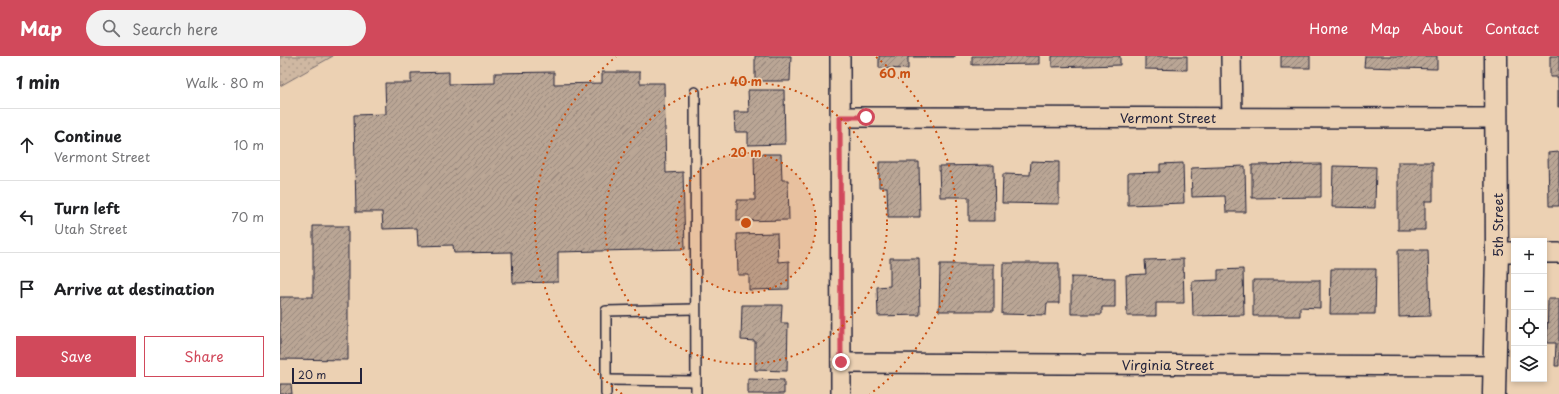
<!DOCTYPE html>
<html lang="en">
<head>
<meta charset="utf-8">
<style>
  body { margin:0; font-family:"Playpen Sans",sans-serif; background:#f2f2f2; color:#202124 }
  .controls { position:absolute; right:12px; bottom:12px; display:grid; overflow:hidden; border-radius:0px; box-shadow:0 2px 6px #0003 }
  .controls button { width:36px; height:36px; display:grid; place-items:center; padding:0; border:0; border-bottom:1px solid #e0e0e0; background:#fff; color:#202124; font:20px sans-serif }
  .scale { position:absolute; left:12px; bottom:10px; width:70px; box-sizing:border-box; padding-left:4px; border:2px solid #22223b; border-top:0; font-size:11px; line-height:14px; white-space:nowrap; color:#22223b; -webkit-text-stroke:3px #ecd1b3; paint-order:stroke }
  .stop { position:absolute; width:12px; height:12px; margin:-9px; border:3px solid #d1495b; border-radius:50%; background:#fff }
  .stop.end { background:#d1495b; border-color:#fff; box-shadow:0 1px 4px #0008 }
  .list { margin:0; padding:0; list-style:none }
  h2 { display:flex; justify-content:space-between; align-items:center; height:52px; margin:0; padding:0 16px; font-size:17px }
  h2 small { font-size:13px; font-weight:400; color:#757577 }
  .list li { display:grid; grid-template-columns:26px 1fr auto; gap:12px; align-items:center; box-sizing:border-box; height:72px; padding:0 16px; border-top:1px solid #e0e0e0 }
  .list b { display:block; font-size:15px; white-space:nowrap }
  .list p { margin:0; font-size:13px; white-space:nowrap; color:#757577 }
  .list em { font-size:13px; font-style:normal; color:#757577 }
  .actions { display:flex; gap:8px; padding:12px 16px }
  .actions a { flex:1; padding:9px 0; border:1px solid #d1495b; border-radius:0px; text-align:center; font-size:14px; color:#d1495b }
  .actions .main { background:#d1495b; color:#fff }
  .icon { flex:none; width:22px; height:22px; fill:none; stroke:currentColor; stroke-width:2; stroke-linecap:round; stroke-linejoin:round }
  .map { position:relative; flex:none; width:1279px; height:338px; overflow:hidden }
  header { display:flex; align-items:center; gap:24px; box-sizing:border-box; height:56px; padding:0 20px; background:#d1495b; color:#fff }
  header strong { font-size:19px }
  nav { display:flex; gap:22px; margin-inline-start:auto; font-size:14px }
  .search { width:280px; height:36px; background:#f2f2f2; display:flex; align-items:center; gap:10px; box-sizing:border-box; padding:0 14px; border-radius:22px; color:#757577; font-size:15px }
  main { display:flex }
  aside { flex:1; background:#fff }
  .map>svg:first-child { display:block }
  .park { fill:url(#park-dots); stroke:#786d6e }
  .building { fill:url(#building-hatch); stroke:#22223b }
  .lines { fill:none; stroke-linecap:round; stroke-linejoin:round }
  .service-casing { stroke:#22223b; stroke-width:12 }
  .minor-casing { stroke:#22223b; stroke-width:22 }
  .tertiary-casing { stroke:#22223b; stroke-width:25 }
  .service { stroke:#ecd1b3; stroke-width:9 }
  .minor { stroke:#ecd1b3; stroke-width:19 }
  .tertiary { stroke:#ecd1b3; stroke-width:22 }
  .route { stroke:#d1495b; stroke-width:5 }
  .ring { fill:none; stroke:#ca5113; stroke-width:2; stroke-dasharray:2 4 }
  .labels { text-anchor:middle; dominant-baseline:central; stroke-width:3; stroke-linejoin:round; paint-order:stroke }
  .street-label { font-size:13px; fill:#22223b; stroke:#ecd1b3 }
  .centre { fill:#ca5113; stroke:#ecd1b3; stroke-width:2 }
  .ring-label { font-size:12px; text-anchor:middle; font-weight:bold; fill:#ca5113; stroke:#ecd1b3; stroke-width:3; stroke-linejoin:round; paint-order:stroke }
</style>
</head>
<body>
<header>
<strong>Map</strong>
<div class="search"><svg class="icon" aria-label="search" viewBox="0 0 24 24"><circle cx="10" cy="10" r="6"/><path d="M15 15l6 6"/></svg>Search here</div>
<nav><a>Home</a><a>Map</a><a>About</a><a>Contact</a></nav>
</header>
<main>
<aside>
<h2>1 min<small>Walk · 80 m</small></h2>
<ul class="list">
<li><svg class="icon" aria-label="ahead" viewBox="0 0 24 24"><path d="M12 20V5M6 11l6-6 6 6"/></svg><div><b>Continue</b><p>Vermont Street</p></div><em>10 m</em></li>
<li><svg class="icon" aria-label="left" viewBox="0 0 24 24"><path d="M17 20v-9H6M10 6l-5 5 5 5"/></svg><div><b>Turn left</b><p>Utah Street</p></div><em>70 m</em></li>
<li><svg class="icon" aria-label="arrive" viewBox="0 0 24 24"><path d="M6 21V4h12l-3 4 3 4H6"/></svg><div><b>Arrive at destination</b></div></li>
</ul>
<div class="actions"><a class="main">Save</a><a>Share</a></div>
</aside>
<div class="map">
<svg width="1279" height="338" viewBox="0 0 1279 338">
  <defs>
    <pattern id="park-dots" width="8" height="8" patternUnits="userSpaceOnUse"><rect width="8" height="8" fill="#cfb8a2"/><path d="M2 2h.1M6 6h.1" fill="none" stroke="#b19e8c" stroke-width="1.8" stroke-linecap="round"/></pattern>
    <pattern id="building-hatch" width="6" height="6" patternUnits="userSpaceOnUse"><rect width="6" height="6" fill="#baa695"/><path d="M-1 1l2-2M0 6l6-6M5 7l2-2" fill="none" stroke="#97877b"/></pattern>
  </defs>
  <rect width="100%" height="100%" fill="#ecd1b3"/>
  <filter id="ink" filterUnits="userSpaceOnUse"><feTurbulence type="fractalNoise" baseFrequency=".025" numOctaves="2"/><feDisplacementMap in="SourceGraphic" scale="8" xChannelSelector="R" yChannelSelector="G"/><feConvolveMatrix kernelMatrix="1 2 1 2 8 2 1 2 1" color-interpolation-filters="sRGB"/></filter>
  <g filter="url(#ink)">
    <!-- park -->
    <path class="park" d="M 0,0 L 53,0 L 0,30 Z"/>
    <!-- building -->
    <g class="building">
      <path d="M 475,0 L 511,0 L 510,25 L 475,25 Z"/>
      <path d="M 599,0 L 675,0 L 675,1 L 628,1 L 628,13 L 599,12 Z"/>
      <path d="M 692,0 L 759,0 L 759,8 L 692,9 Z"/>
      <path d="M 772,0 L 840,0 L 840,9 L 772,11 Z"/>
      <path d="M 865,0 L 907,0 L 907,14 L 865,13 Z"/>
      <rect x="1001" y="0" width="29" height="12"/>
      <path d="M 1085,0 L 1157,0 L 1157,13 L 1084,11 Z"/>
      <path d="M 1270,0 L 1279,0 L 1279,51 L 1278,51 L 1278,21 L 1270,21 Z"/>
      <path d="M 169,16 L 169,28 L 215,27 L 215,17 L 274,16 L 274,28 L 322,27 L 322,16 L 360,16 L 360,27 L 384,27 L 386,117 L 403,116 L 405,193 L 278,196 L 278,226 L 233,227 L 232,196 L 174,197 L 173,189 L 138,190 L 137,172 L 103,173 L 102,156 L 76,156 L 74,59 L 106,58 L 105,27 L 131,27 L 131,17 Z"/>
      <path d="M 468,34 L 504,34 L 505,88 L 468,89 L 468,76 L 455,76 L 454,56 L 469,56 Z"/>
      <path d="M 1279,96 L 1279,150 L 1269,150 L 1268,97 Z"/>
      <path d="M 474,98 L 501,98 L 502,124 L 508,124 L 509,164 L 457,165 L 457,144 L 475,144 Z"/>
      <path d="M 751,105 L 779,106 L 779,148 L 722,147 L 723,118 L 750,119 Z"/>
      <path d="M 599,106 L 639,106 L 640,161 L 608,161 L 607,131 L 599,131 Z"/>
      <path d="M 1118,106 L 1153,106 L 1153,145 L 1145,145 L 1145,174 L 1118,174 Z"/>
      <path d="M 903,107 L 904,147 L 848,149 L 848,117 L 880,116 L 880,108 Z"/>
      <path d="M 1041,108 L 1041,141 L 972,142 L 972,109 Z"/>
      <path d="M 714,109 L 715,165 L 689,165 L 689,141 L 660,141 L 659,110 Z"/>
      <path d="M 965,110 L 966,156 L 946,156 L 945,140 L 912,141 L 911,112 Z"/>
      <path d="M 1053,110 L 1096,111 L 1095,152 L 1052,151 Z"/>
      <path d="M 33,170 L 68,170 L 68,304 L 0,303 L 0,241 L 33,241 Z"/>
      <path d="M 497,177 L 498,206 L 509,205 L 509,233 L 469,234 L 469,219 L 458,219 L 457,178 Z"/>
      <path d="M 1118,194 L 1148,194 L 1150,260 L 1119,261 Z"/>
      <path d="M 610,202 L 639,202 L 640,259 L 598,260 L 597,231 L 610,230 Z"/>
      <path d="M 903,203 L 904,247 L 876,247 L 876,260 L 847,260 L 846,219 L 866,218 L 865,204 Z"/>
      <path d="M 723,207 L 779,207 L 779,247 L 767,247 L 766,259 L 722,258 Z"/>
      <path d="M 660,208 L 714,208 L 714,255 L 659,255 Z"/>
      <path d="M 963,213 L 964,259 L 913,260 L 912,225 L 938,224 L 938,214 Z"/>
      <path d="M 1051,213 L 1096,213 L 1095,258 L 1050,258 Z"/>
      <path d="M 791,221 L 835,222 L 835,251 L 822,251 L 822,258 L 791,258 Z"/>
      <path d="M 973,224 L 1040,224 L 1040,252 L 1020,251 L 1020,260 L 973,260 Z"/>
      <path d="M 1268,243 L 1279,243 L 1279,310 L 1275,310 L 1276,287 L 1267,287 Z"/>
      <path d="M 462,249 L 502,249 L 501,267 L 508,267 L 507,315 L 475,314 L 475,285 L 461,284 Z"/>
      <path d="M 468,323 L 504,324 L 504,338 L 468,338 Z"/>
      <path d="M 0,328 L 11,328 L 12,338 L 0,338 Z"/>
    </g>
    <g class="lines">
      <!-- service casing -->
      <g class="service-casing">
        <g id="service">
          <path d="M 415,36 L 416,338"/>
          <path d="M 326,324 L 416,325"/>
          <path d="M 326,338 L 326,255 L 415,253"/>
        </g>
      </g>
      <!-- minor casing -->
      <g class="minor-casing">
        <g id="minor">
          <path d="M 560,0 L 561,338"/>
          <path d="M 951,0 L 952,61"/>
          <path d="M 560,61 L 1216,62"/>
          <path d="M 1217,196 L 1234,196"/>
          <path d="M 1264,197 L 1279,197"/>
          <path d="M 561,307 L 1215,310"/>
        </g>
      </g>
      <!-- tertiary casing -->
      <g class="tertiary-casing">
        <path id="tertiary" d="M 1214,338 L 1217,196 L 1216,0"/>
      </g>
      <!-- service -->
      <use href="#service" class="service"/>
      <!-- minor -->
      <use href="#minor" class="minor"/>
      <!-- tertiary -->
      <use href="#tertiary" class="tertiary"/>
    </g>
  </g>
  <g class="lines" filter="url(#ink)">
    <!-- route -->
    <path class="route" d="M 561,306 L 560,61 L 586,61"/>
  </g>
  <!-- distance rings -->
  <circle cx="466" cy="167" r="70" fill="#ca5113" fill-opacity=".12"/>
  <g class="ring">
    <circle cx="466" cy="167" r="70"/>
    <circle cx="466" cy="167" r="141"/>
    <path d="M342 338A211 211 0 0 1 336 1M596 1A211 211 0 0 1 590 338"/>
  </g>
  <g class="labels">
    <!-- street labels -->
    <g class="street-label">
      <text x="888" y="61">Vermont Street</text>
      <text transform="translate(1217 169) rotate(-90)">5th Street</text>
      <text x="888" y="308">Virginia Street</text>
    </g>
  </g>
  <circle cx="466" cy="167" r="6" class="centre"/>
  <g class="ring-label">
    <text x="615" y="22">60 m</text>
    <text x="466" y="30">40 m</text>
    <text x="466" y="101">20 m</text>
  </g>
</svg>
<div class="controls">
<button>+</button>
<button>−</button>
<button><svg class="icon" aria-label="locate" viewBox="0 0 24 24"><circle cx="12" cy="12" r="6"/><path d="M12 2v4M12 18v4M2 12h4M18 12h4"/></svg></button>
<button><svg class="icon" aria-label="layers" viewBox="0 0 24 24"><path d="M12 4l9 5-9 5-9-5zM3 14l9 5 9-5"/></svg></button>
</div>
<div class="scale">20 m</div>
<div class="stop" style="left:586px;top:61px"></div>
<div class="stop end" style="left:561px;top:306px"></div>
</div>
</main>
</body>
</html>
